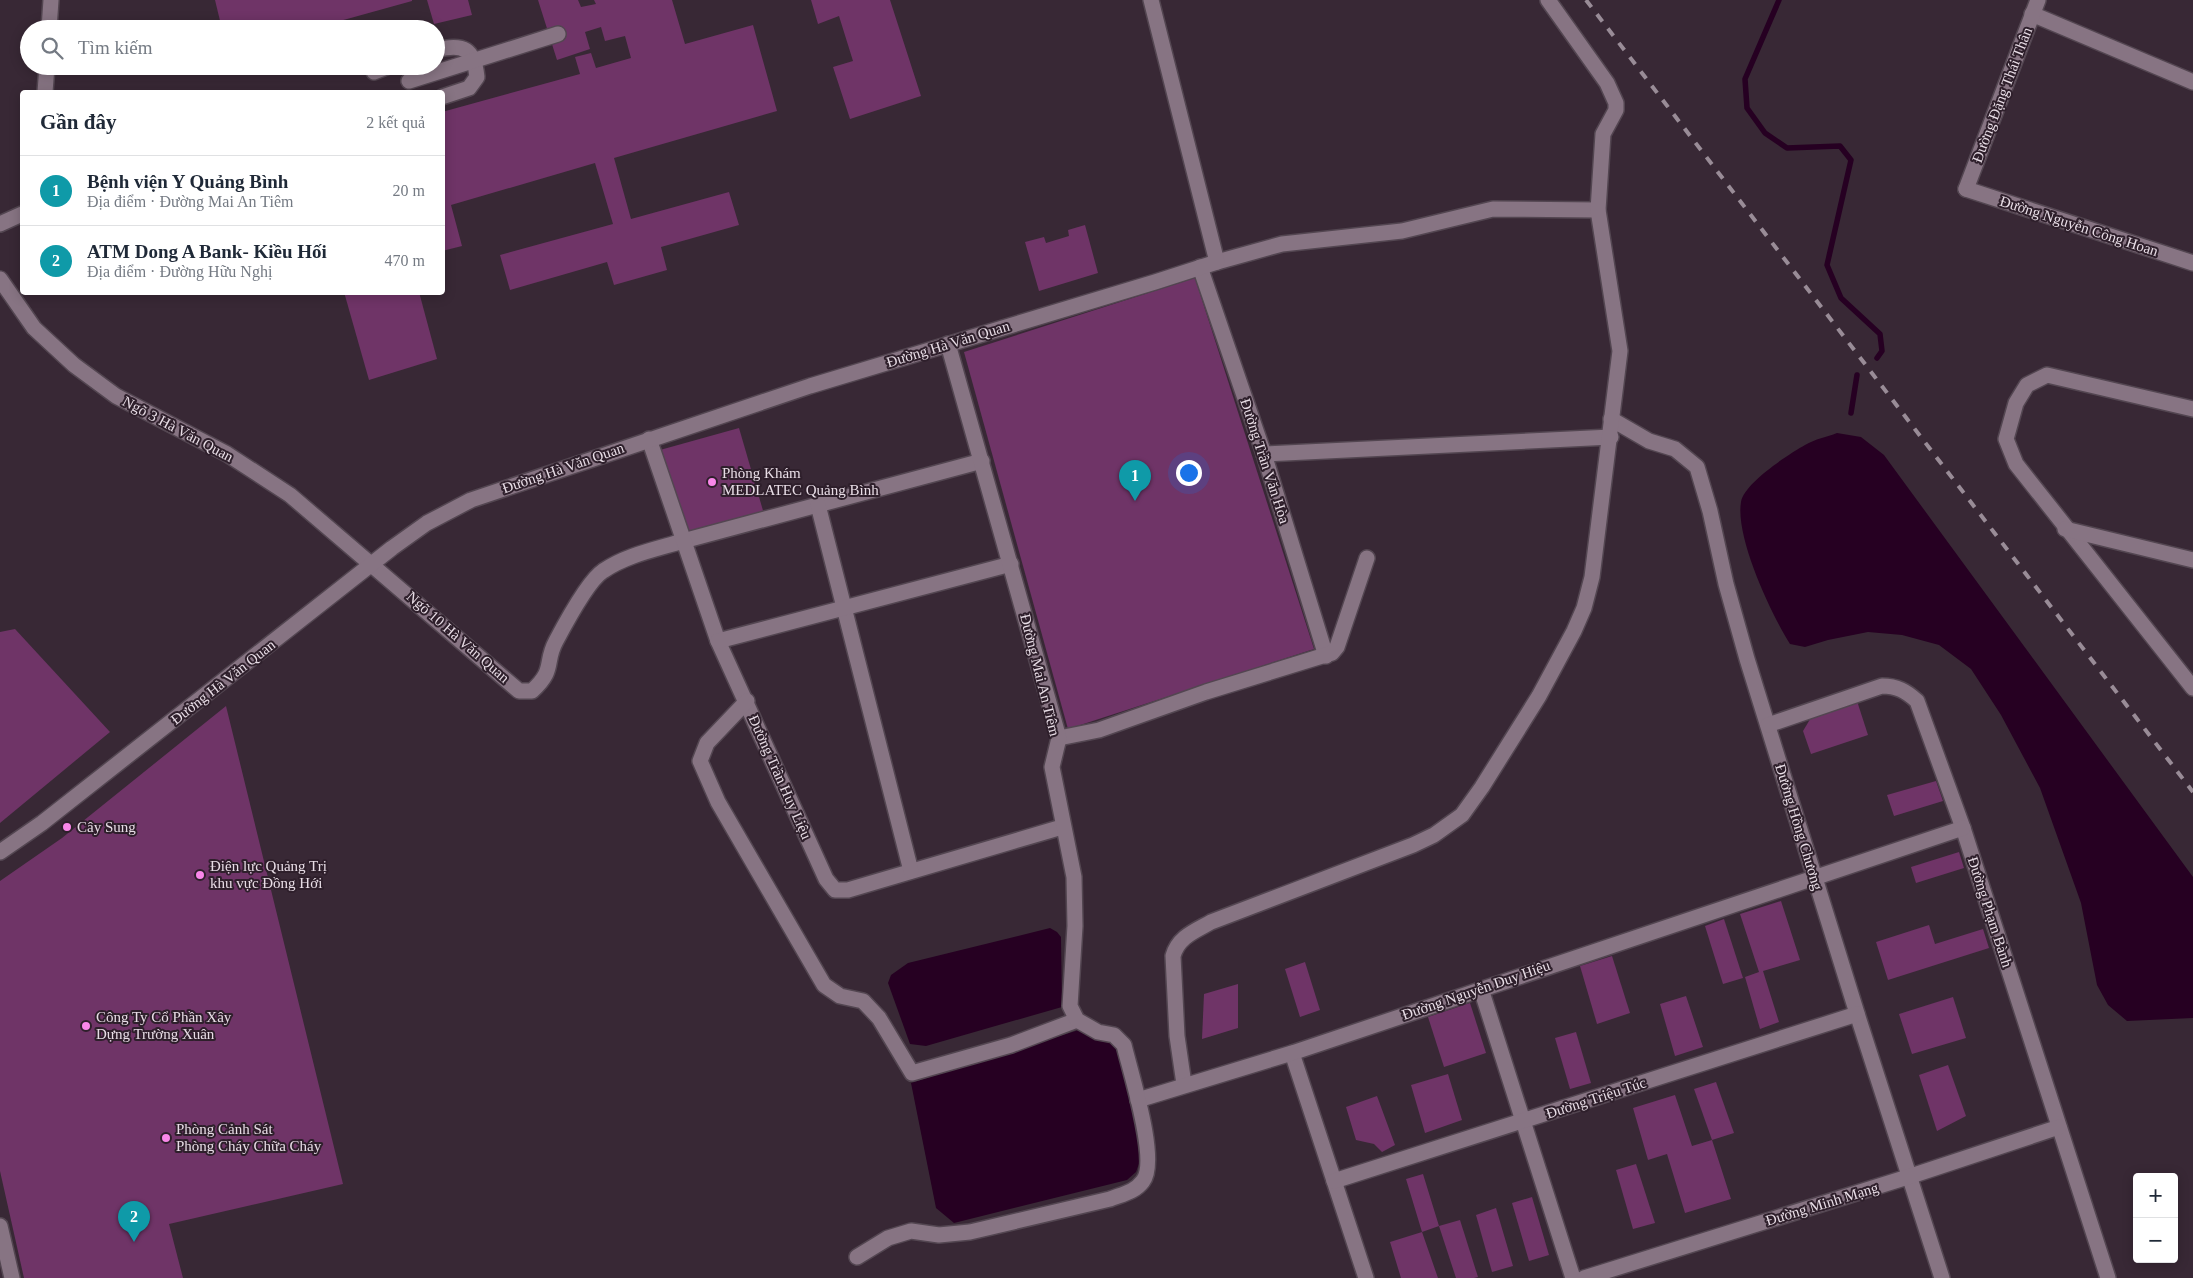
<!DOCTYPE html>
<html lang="vi">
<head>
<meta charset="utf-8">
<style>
  body { margin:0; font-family:"Times New Roman",serif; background:#f2f2f3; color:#1f2937 }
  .controls { position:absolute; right:15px; bottom:15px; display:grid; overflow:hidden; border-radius:5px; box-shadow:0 2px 12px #0003 }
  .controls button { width:45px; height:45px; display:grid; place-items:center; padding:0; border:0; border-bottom:1px solid #e0e1e3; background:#fff; color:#1f2937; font:25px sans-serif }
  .you { position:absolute; left:1188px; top:472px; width:18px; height:18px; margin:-12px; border:4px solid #fff; border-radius:50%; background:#1a73e8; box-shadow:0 0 0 8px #1a73e833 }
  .badge { display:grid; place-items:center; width:32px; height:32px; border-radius:50%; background:#815387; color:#fff; font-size:16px; font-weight:700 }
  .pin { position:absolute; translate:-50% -41px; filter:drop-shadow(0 1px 2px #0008) }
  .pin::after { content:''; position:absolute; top:26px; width:18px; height:15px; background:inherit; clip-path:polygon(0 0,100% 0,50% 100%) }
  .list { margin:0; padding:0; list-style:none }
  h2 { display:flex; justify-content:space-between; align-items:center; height:65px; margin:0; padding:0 20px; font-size:21px }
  h2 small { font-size:16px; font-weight:400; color:#747a83 }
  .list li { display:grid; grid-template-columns:32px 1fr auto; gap:15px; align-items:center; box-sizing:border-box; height:70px; padding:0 20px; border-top:1px solid #e0e1e3 }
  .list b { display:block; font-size:19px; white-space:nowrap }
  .list p { margin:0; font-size:16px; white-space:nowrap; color:#747a83 }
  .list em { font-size:16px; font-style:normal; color:#747a83 }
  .icon { flex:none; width:28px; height:28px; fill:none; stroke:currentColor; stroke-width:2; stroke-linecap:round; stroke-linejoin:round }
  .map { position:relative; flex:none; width:2193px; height:1278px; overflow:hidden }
  .search { position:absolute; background:#fff; box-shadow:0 2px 12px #0003; left:20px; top:20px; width:425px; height:55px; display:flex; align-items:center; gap:12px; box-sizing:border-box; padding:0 18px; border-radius:28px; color:#747a83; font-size:19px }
  .panel { position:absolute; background:#fff; box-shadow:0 2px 12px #0003; left:20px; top:90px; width:425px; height:205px; border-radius:5px }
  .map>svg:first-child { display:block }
  .water { fill:#260022 }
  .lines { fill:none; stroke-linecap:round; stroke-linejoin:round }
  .stream { stroke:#260022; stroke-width:5.5 }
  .building { fill:#6f3467 }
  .street-casing { stroke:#534651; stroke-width:18 }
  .secondary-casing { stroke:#534651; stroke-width:18 }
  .street { stroke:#877483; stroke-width:15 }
  .secondary { stroke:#877483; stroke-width:15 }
  .rail { stroke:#998c97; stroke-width:4; stroke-dasharray:9 9; stroke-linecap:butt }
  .poi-dot { fill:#f987e9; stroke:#2e1f2b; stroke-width:2 }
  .labels { text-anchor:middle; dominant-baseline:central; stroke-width:4; stroke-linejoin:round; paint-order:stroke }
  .street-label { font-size:15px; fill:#e8dde6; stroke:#2e1f2b }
  .poi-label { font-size:15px; fill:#e8dde6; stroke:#2e1f2b; text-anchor:start }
</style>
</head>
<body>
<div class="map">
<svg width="2193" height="1278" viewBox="0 0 2193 1278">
  <rect width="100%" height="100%" fill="#382835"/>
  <!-- water -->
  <g class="water">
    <path d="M 1837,433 L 1861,437 L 1884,455 L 2193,877 L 2193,1018 L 2127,1021 L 2108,1005 L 2097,985 L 2081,903 L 2040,788 L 2001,715 L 1971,669 L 1939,645 L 1902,635 L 1868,632 L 1828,640 L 1805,647 L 1790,644 C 1771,614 1735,537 1741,502 C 1744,483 1789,454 1805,445 C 1815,439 1827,437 1837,433 Z"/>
    <path d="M 1050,928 L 1057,932 L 1061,937 L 1062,1007 L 926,1046 L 910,1044 L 888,983 L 891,975 L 908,963 Z"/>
    <path d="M 1082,1029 L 1119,1043 L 1134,1106 L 1140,1161 L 1136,1172 L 1127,1180 L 954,1223 L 936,1208 L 911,1083 Z"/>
  </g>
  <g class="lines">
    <!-- stream -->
    <g class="stream">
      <path d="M 1779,0 L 1745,79 L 1747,108 L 1765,133 L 1787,148 L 1840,146 L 1851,160 L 1827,265 L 1841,298 L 1880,334 L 1882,351 L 1877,358"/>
      <path d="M 1851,413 L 1857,375"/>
    </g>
  </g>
  <!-- building -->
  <g class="building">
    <path d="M 215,0 L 412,0 L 412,1 L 311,29 L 222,29 Z"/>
    <path d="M 427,0 L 468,0 L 472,15 L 434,24 Z"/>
    <path d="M 538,0 L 578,0 L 581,7 L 596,4 L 594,0 L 672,0 L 685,44 L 753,25 L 777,111 L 614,158 L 631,219 L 729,192 L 739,225 L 661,247 L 667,270 L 614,285 L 607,262 L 510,290 L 500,255 L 613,224 L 595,163 L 451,205 L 462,246 L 442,251 L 442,112 L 580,74 L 575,57 L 591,53 L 596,68 L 631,58 L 625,36 L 605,41 L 601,27 L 585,32 L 590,49 L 557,60 Z"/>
    <path d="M 811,0 L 890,0 L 921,96 L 850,119 L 833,67 L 853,61 L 839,16 L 818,24 Z"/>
    <path d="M 1085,225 L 1098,273 L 1039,291 L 1025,242 L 1044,237 L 1046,243 L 1069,236 L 1068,230 Z"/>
    <path d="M 1195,278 L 1314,649 L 1068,729 L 964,352 Z"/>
    <path d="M 344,292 L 419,292 L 437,359 L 369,380 Z"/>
    <path d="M 739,428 L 764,514 L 686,535 L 660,450 Z"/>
    <path d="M 15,629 L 110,732 L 0,823 L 0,632 Z"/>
    <path d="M 1857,701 L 1868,735 L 1811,754 L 1803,731 L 1812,716 Z"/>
    <path d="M 226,706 L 343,1184 L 169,1224 L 183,1278 L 24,1278 L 0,1171 L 0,881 L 62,838 Z"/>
    <path d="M 1936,781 L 1943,801 L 1894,816 L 1887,795 Z"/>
    <path d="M 1959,852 L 1964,868 L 1916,883 L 1911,867 Z"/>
    <path d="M 1781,901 L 1800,960 L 1763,971 L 1779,1022 L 1760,1029 L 1745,977 L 1759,972 L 1740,914 Z"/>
    <path d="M 1724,919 L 1743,978 L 1723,984 L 1705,926 Z"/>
    <path d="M 1929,925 L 1935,944 L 1983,929 L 1989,948 L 1888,980 L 1876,942 Z"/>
    <path d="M 1612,956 L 1630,1013 L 1597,1024 L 1580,966 Z"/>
    <path d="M 1305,962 L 1320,1010 L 1300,1017 L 1285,969 Z"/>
    <path d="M 1238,984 L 1238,1028 L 1202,1039 L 1204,994 Z"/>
    <path d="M 1686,996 L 1703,1047 L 1675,1056 L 1660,1004 Z"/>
    <path d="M 1953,997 L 1966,1038 L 1912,1054 L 1899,1014 Z"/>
    <path d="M 1470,1003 L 1486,1053 L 1444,1067 L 1428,1017 Z"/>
    <path d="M 1576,1032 L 1591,1083 L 1570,1089 L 1555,1038 Z"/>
    <path d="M 1948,1065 L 1966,1116 L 1937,1131 L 1919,1075 Z"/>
    <path d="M 1448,1074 L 1462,1120 L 1425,1133 L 1411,1085 Z"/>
    <path d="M 1716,1082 L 1734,1133 L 1712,1140 L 1694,1089 Z"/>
    <path d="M 1675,1095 L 1692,1146 L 1712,1140 L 1731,1199 L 1685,1213 L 1667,1154 L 1648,1160 L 1633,1108 Z"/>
    <path d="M 1377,1096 L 1395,1145 L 1382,1152 L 1374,1144 L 1356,1140 L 1346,1107 Z"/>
    <path d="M 1636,1164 L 1655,1223 L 1633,1229 L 1616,1170 Z"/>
    <path d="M 1423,1174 L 1439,1226 L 1422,1232 L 1438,1278 L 1401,1278 L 1390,1242 L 1422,1232 L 1406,1179 Z"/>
    <path d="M 1532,1197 L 1549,1255 L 1529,1261 L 1512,1203 Z"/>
    <path d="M 1496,1208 L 1513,1266 L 1492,1272 L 1476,1215 Z"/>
    <path d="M 1460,1220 L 1478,1277 L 1474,1278 L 1456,1278 L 1439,1226 Z"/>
  </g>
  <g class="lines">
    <!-- street casing -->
    <g class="street-casing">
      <g id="street">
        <path d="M 2032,14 L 2193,82"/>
        <path d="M 436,50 C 464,43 474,49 477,77 L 469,88 L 442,97"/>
        <path d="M 374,72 L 389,66"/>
        <path d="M 409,81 L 558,34"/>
        <path d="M 1966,189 L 2038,0"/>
        <path d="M 0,224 L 22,214"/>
        <path d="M 1217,262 L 1282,244 L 1402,231 L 1493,209 L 1598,210"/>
        <path d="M 1200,267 L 1264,454 L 1326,656"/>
        <path d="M 0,279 L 34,328 L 74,365 L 116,396 L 227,454 L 290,495 L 519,691 L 532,691 C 556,669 544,663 556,641 C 565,624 589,580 603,571 C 626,555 657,549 683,541 L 982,461"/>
        <path d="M 2193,409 L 2047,375 L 2027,385 L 2016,403 L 2006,439 L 2016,464 L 2193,688"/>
        <path d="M 1611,419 L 1649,441 L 1675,449 L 1697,467 L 1710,511 L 1726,584 L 1747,659 L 1860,1023 L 1942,1278"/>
        <path d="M 649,439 L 718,641 L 826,879 L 835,890 L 848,890 L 1062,827"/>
        <path d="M 1264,454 L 1611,437"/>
        <path d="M 818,505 L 911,871"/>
        <path d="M 2065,529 L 2193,560"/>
        <path d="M 718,641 L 1011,564"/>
        <path d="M 747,701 L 707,743 L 700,761 L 718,802 L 824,985 L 840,996 L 863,1001 L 879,1018 L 912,1073 L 1011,1045 L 1077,1020"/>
        <path d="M 1768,725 L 1882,686 C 1897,686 1906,691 1917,701 L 1963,828 L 2108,1278"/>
        <path d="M 1059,738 L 1099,730 L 1206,692 L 1332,653 L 1337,647 L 1367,558"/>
        <path d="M 1481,989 L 1573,1278"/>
        <path d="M 1292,1053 L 1366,1278"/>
        <path d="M 1184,1084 L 1177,1036 L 1173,956 C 1178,937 1195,931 1211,922 L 1413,845 L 1434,835 L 1462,815 L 1482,787 L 1539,696 L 1574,631 L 1584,608 L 1592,577 L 1620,351 L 1598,210 L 1603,134 L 1616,110 L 1616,103 L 1607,83 L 1548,0"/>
        <path d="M 1138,1100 L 1292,1053 L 1963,828"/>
        <path d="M 1334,1181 L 1857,1014"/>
        <path d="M 857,1257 L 888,1238 L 911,1231 L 939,1235 L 970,1232 L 1110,1199 C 1123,1194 1135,1192 1143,1181 C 1159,1161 1130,1071 1124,1045 L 1114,1035 L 1098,1032 L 1077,1020 L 1070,1006 L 1075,926 L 1074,877 L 1052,767 L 1059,738 L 948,344"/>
        <path d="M 1584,1278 L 1911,1176 L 2059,1127"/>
      </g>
    </g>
    <!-- secondary casing -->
    <g class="secondary-casing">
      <g id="secondary">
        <path d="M 49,29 L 51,0"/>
        <path d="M 45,92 L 47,66"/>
        <path d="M 1966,189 L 2193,263"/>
        <path d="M 0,852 L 42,823 L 392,548 L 427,523 L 471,500 L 810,386 L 1155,282 L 1217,262 L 1151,0"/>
        <path d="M 0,1226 L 12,1278"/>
      </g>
    </g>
    <!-- street -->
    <use href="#street" class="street"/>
    <!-- secondary -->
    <use href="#secondary" class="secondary"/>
    <!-- rail -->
    <path class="rail" d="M 1586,0 L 2193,792"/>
  </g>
  <!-- markers -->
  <g class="poi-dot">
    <circle cx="712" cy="482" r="5"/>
    <circle cx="67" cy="827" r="5"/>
    <circle cx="200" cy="875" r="5"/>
    <circle cx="86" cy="1026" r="5"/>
    <circle cx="166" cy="1138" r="5"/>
  </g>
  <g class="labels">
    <!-- street labels -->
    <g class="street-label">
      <text transform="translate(2002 95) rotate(-69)">Đường Đặng Thái Thân</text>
      <text transform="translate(2079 226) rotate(18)">Đường Nguyễn Công Hoan</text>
      <text transform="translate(948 344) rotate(-17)">Đường Hà Văn Quan</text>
      <text transform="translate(178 429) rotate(28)">Ngõ 3 Hà Văn Quan</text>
      <text transform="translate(1265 461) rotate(72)">Đường Trần Văn Hòa</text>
      <text transform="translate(563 468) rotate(-19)">Đường Hà Văn Quan</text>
      <text transform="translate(458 637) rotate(41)">Ngõ 10 Hà Văn Quan</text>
      <text transform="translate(1040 675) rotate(76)">Đường Mai An Tiêm</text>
      <text transform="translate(223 682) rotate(-38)">Đường Hà Văn Quan</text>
      <text transform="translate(780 777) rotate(66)">Đường Trần Huy Liệu</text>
      <text transform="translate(1799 827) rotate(73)">Đường Hồng Chương</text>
      <text transform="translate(1990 912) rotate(72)">Đường Phạm Bành</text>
      <text transform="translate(1476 990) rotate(-19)">Đường Nguyễn Duy Hiệu</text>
      <text transform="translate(1596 1098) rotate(-18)">Đường Triệu Túc</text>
      <text transform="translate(1822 1204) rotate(-17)">Đường Minh Mạng</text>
    </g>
    <!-- poi labels -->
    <g class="poi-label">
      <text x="722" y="473">Phòng Khám<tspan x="722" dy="17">MEDLATEC Quảng Bình</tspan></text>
      <text x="77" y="827">Cây Sung</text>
      <text x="210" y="866">Điện lực Quảng Trị<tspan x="210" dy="17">khu vực Đồng Hới</tspan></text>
      <text x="96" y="1017">Công Ty Cổ Phần Xây<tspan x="96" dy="17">Dựng Trường Xuân</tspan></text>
      <text x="176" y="1129">Phòng Cảnh Sát<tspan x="176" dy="17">Phòng Cháy Chữa Cháy</tspan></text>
    </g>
  </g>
</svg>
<div class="controls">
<button>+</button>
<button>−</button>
</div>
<div class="you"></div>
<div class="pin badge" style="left:1135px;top:501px;background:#0f9aa8">1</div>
<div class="pin badge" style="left:134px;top:1242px;background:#0f9aa8">2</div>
<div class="search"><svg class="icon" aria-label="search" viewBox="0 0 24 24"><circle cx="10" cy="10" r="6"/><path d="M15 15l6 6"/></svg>Tìm kiếm</div>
<section class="panel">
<h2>Gần đây<small>2 kết quả</small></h2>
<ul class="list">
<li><span class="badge" style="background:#0f9aa8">1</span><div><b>Bệnh viện Y Quảng Bình</b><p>Địa điểm · Đường Mai An Tiêm</p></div><em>20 m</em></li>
<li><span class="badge" style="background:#0f9aa8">2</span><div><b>ATM Dong A Bank- Kiều Hối</b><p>Địa điểm · Đường Hữu Nghị</p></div><em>470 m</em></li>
</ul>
</section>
</div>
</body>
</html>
